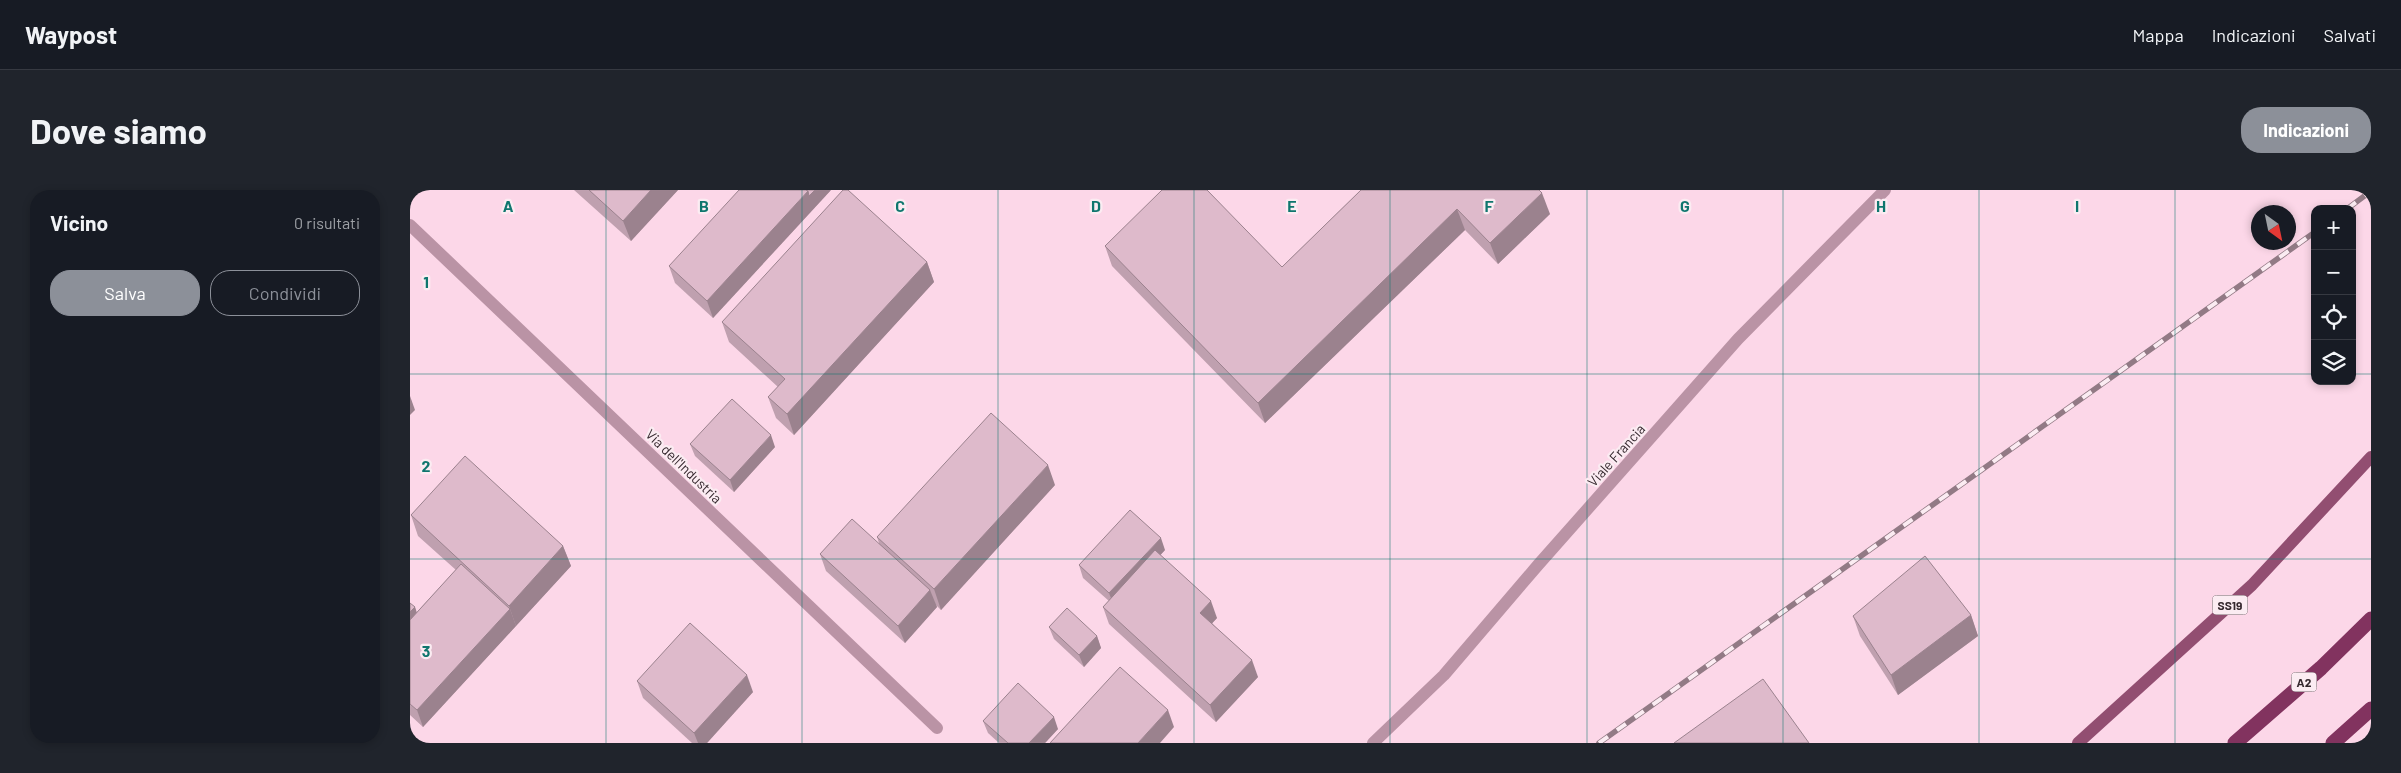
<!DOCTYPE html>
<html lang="it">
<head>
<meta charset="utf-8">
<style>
  body { margin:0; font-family:Barlow,sans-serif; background:#20242c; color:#f1f3f6 }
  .controls { position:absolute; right:15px; top:15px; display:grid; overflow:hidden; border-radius:10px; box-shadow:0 2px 8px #0003 }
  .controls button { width:45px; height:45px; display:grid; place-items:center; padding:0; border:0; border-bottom:1px solid #363941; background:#171b24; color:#f1f3f6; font:25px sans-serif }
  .compass { position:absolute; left:1841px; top:15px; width:45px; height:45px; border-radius:50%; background:#171b24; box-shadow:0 2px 8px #0003; rotate:147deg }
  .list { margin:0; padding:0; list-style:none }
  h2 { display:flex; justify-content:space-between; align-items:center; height:65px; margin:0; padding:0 20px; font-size:21px }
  h2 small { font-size:16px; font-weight:400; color:#9ea1a6 }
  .actions { display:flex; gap:10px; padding:15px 20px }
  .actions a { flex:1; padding:11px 0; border:1px solid #8c9099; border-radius:20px; text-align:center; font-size:18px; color:#8c9099 }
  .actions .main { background:#8c9099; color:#fff }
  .icon { flex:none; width:28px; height:28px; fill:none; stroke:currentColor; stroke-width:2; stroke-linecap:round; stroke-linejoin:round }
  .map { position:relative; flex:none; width:1961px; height:553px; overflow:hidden; border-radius:20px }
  header { display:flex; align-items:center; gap:30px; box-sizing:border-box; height:70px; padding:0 25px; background:#171b24; border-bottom:1px solid #363941 }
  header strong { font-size:24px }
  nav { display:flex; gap:28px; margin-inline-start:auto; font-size:18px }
  .intro { display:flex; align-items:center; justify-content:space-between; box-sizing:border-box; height:120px; padding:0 30px }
  h1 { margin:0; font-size:35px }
  .button { padding:12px 22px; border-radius:20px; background:#8c9099; color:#fff; font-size:18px; font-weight:700 }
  main { display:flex; gap:30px; padding:0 30px }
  aside { flex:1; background:#171b24; border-radius:20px; box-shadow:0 2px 8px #0003 }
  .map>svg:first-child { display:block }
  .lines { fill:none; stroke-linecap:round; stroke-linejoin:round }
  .minor { stroke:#ba93a5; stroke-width:12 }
  .tertiary { stroke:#ba93a5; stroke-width:12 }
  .primary { stroke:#924e71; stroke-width:12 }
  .motorway { stroke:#82335f; stroke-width:15 }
  .rail-casing { stroke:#927a85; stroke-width:5.5 }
  .rail { stroke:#fbecf2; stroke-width:4; stroke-dasharray:11; stroke-linecap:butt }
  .wall { fill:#bfa0af }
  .shaded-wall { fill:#9b828e }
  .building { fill:#debacb; stroke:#9b828e }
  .grid { fill:none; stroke:#0f766e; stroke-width:1; stroke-opacity:0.55 }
  .labels { text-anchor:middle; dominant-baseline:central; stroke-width:4.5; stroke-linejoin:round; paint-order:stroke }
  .shield { fill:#fbecf2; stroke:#706268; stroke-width:1 }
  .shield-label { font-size:12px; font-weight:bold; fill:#34272d }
  .street-label { font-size:14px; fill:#34272d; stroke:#fbecf2 }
  .grid-label { font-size:16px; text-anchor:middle; font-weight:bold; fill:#0f766e; stroke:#fbecf2; stroke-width:4.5; stroke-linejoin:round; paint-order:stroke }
</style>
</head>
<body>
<header>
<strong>Waypost</strong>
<nav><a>Mappa</a><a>Indicazioni</a><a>Salvati</a></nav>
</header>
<div class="intro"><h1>Dove siamo</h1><a class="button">Indicazioni</a></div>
<main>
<aside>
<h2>Vicino<small>0 risultati</small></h2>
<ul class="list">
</ul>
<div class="actions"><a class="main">Salva</a><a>Condividi</a></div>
</aside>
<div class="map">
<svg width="1961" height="553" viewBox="0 0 1961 553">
  <rect width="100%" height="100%" fill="#fcd7e8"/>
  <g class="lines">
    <!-- minor -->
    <path class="minor" d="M 0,35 L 527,538"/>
    <!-- tertiary -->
    <path class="tertiary" d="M 963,553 L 1034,485 L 1128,375 L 1328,149 L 1475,0"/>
    <!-- primary -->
    <path class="primary" d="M 1668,553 L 1842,395 L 1961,267"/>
    <!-- motorway -->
    <g class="motorway">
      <path d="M 1825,553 L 1911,478 L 1961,429"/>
      <path d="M 1923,553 L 1961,519"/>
    </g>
    <!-- rail casing -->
    <g class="rail-casing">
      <g id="rail">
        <path d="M 1937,19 L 1961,1"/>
        <path d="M 1189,553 L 1905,42"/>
      </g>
    </g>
    <!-- rail -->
    <use href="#rail" class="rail"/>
  </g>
  <!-- wall -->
  <g class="wall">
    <path d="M 164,0 L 268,0 L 221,51 Z"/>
    <path d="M 421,0 L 303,128 L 265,93 L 259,76 Z"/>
    <path d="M 951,0 L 1140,24 L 1088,74 L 1055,40 L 855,233 L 702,76 L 695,56 L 872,77 Z"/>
    <path d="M 517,72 L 524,92 L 384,245 L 366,228 L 358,207 L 368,197 L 319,152 L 312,132 Z"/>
    <path d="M 280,254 L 365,257 L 324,302 L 285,266 Z"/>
    <path d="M 645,295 L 531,420 L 526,415 L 527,417 L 495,453 L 416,381 L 410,364 L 469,353 L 467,347 Z"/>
    <path d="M 1,325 L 153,356 L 161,376 L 13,537 L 0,525 L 0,413 L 5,417 L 6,423 L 46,380 L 8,346 Z"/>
    <path d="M 755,360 L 750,365 L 807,428 L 802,433 L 848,487 L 806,532 L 699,434 L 693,417 L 699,411 L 673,388 L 669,375 Z"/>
    <path d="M 1561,425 L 1568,446 L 1488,505 L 1450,446 L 1443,426 Z"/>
    <path d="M 639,437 L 687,446 L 691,458 L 674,477 L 644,449 Z"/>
    <path d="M 227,491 L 343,502 L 297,553 L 282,553 L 233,508 Z"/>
    <path d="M 573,531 L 648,539 L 635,553 L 589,553 L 578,543 Z"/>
  </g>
  <!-- shaded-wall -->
  <g class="shaded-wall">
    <path d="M 241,0 L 268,0 L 221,51 L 213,31 Z"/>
    <path d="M 405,0 L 421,0 L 303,128 L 297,111 L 398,1 Z"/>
    <path d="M 1132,3 L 1140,24 L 1088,74 L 1080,53 Z"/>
    <path d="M 1047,19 L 1055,40 L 855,233 L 848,213 Z"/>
    <path d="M 517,72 L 524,92 L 384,245 L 377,224 Z"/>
    <path d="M 0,206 L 5,220 L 0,225 Z"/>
    <path d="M 361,245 L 365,257 L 324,302 L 320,290 Z"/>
    <path d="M 638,275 L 645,295 L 531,420 L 524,399 Z"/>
    <path d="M 751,348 L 755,360 L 704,416 L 699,403 Z"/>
    <path d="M 153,356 L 161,376 L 106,436 L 99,416 Z"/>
    <path d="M 520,400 L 527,417 L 495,453 L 488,436 Z"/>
    <path d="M 801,411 L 807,428 L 796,440 L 790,423 Z"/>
    <path d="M 5,417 L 12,438 L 0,451 L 0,422 Z"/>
    <path d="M 100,419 L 106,436 L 13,537 L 7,520 Z"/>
    <path d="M 1561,425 L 1568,446 L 1488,505 L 1481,485 Z"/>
    <path d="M 687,446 L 691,458 L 674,477 L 669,465 Z"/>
    <path d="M 842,470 L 848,487 L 806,532 L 800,515 Z"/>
    <path d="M 337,485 L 343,502 L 297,553 L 288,553 L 284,543 Z"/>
    <path d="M 758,520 L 764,537 L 750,553 L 728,553 Z"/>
    <path d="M 644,527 L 648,539 L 635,553 L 619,553 Z"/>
  </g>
  <!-- building -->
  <g class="building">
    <path d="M 179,0 L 241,0 L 213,31 Z"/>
    <path d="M 329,0 L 396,0 L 398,1 L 297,111 L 259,76 Z"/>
    <path d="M 396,0 L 405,0 L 399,6 L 398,1 Z"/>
    <path d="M 433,0 L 438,0 L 517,72 L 377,224 L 358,207 L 375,189 L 312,132 Z"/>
    <path d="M 752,0 L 797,0 L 872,77 L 951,0 L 1129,0 L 1132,3 L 1080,53 L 1047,19 L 848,213 L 695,56 Z"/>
    <path d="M 322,209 L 361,245 L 320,290 L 280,254 Z"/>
    <path d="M 581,223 L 638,275 L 524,399 L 467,347 Z"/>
    <path d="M 55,266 L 153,356 L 99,416 L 1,325 Z"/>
    <path d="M 720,320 L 751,348 L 699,403 L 669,375 Z"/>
    <path d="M 442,329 L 520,400 L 488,436 L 410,364 Z"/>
    <path d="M 745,360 L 801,411 L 790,423 L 842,470 L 800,515 L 693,417 Z"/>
    <path d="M 1515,366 L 1561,425 L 1481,485 L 1443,426 Z"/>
    <path d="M 51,374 L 100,419 L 7,520 L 0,514 L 0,430 Z"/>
    <path d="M 0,413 L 5,417 L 0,422 Z"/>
    <path d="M 657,418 L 687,446 L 669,465 L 639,437 Z"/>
    <path d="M 280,433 L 337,485 L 284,543 L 227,491 Z"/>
    <path d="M 710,477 L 758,520 L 728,553 L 640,553 Z"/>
    <path d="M 1353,489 L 1399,553 L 1264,553 Z"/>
    <path d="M 608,493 L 644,527 L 619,553 L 598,553 L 573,531 Z"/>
  </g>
  <!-- grid -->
  <path class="grid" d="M 196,0 L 196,553M 392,0 L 392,553M 588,0 L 588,553M 784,0 L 784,553M 980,0 L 980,553M 1177,0 L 1177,553M 1373,0 L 1373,553M 1569,0 L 1569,553M 1765,0 L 1765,553M 0,184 L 1905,184M 1942,184 L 1961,184M 0,369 L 1961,369"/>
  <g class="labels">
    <!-- shield labels -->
    <g class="shield">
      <rect x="1802.5" y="405.5" width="35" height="19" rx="4"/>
      <rect x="1881.5" y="482.5" width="25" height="19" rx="4"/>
    </g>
    <g class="shield-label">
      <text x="1820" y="415">SS19</text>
      <text x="1894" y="492">A2</text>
    </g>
    <!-- street labels -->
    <g class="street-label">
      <text transform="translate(1206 265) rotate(-48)">Viale Francia</text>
      <text transform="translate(274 276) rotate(44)">Via dell'Industria</text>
    </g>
  </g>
  <g class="grid-label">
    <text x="98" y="22">A</text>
    <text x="294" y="22">B</text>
    <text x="490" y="22">C</text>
    <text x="686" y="22">D</text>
    <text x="882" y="22">E</text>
    <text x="1079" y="22">F</text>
    <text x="1275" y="22">G</text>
    <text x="1471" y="22">H</text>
    <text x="1667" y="22">I</text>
    <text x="16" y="98">1</text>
    <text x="16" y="282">2</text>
    <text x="16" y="467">3</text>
  </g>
</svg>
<div class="controls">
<button>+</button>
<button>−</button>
<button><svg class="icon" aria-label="locate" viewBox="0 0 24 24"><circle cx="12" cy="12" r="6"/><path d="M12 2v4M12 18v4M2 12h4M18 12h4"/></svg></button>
<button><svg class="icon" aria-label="layers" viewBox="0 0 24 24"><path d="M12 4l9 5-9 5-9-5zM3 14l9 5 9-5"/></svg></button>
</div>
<svg class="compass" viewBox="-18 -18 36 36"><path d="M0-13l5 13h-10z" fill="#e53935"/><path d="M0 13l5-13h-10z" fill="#9ea1a6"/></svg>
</div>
</main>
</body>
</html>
